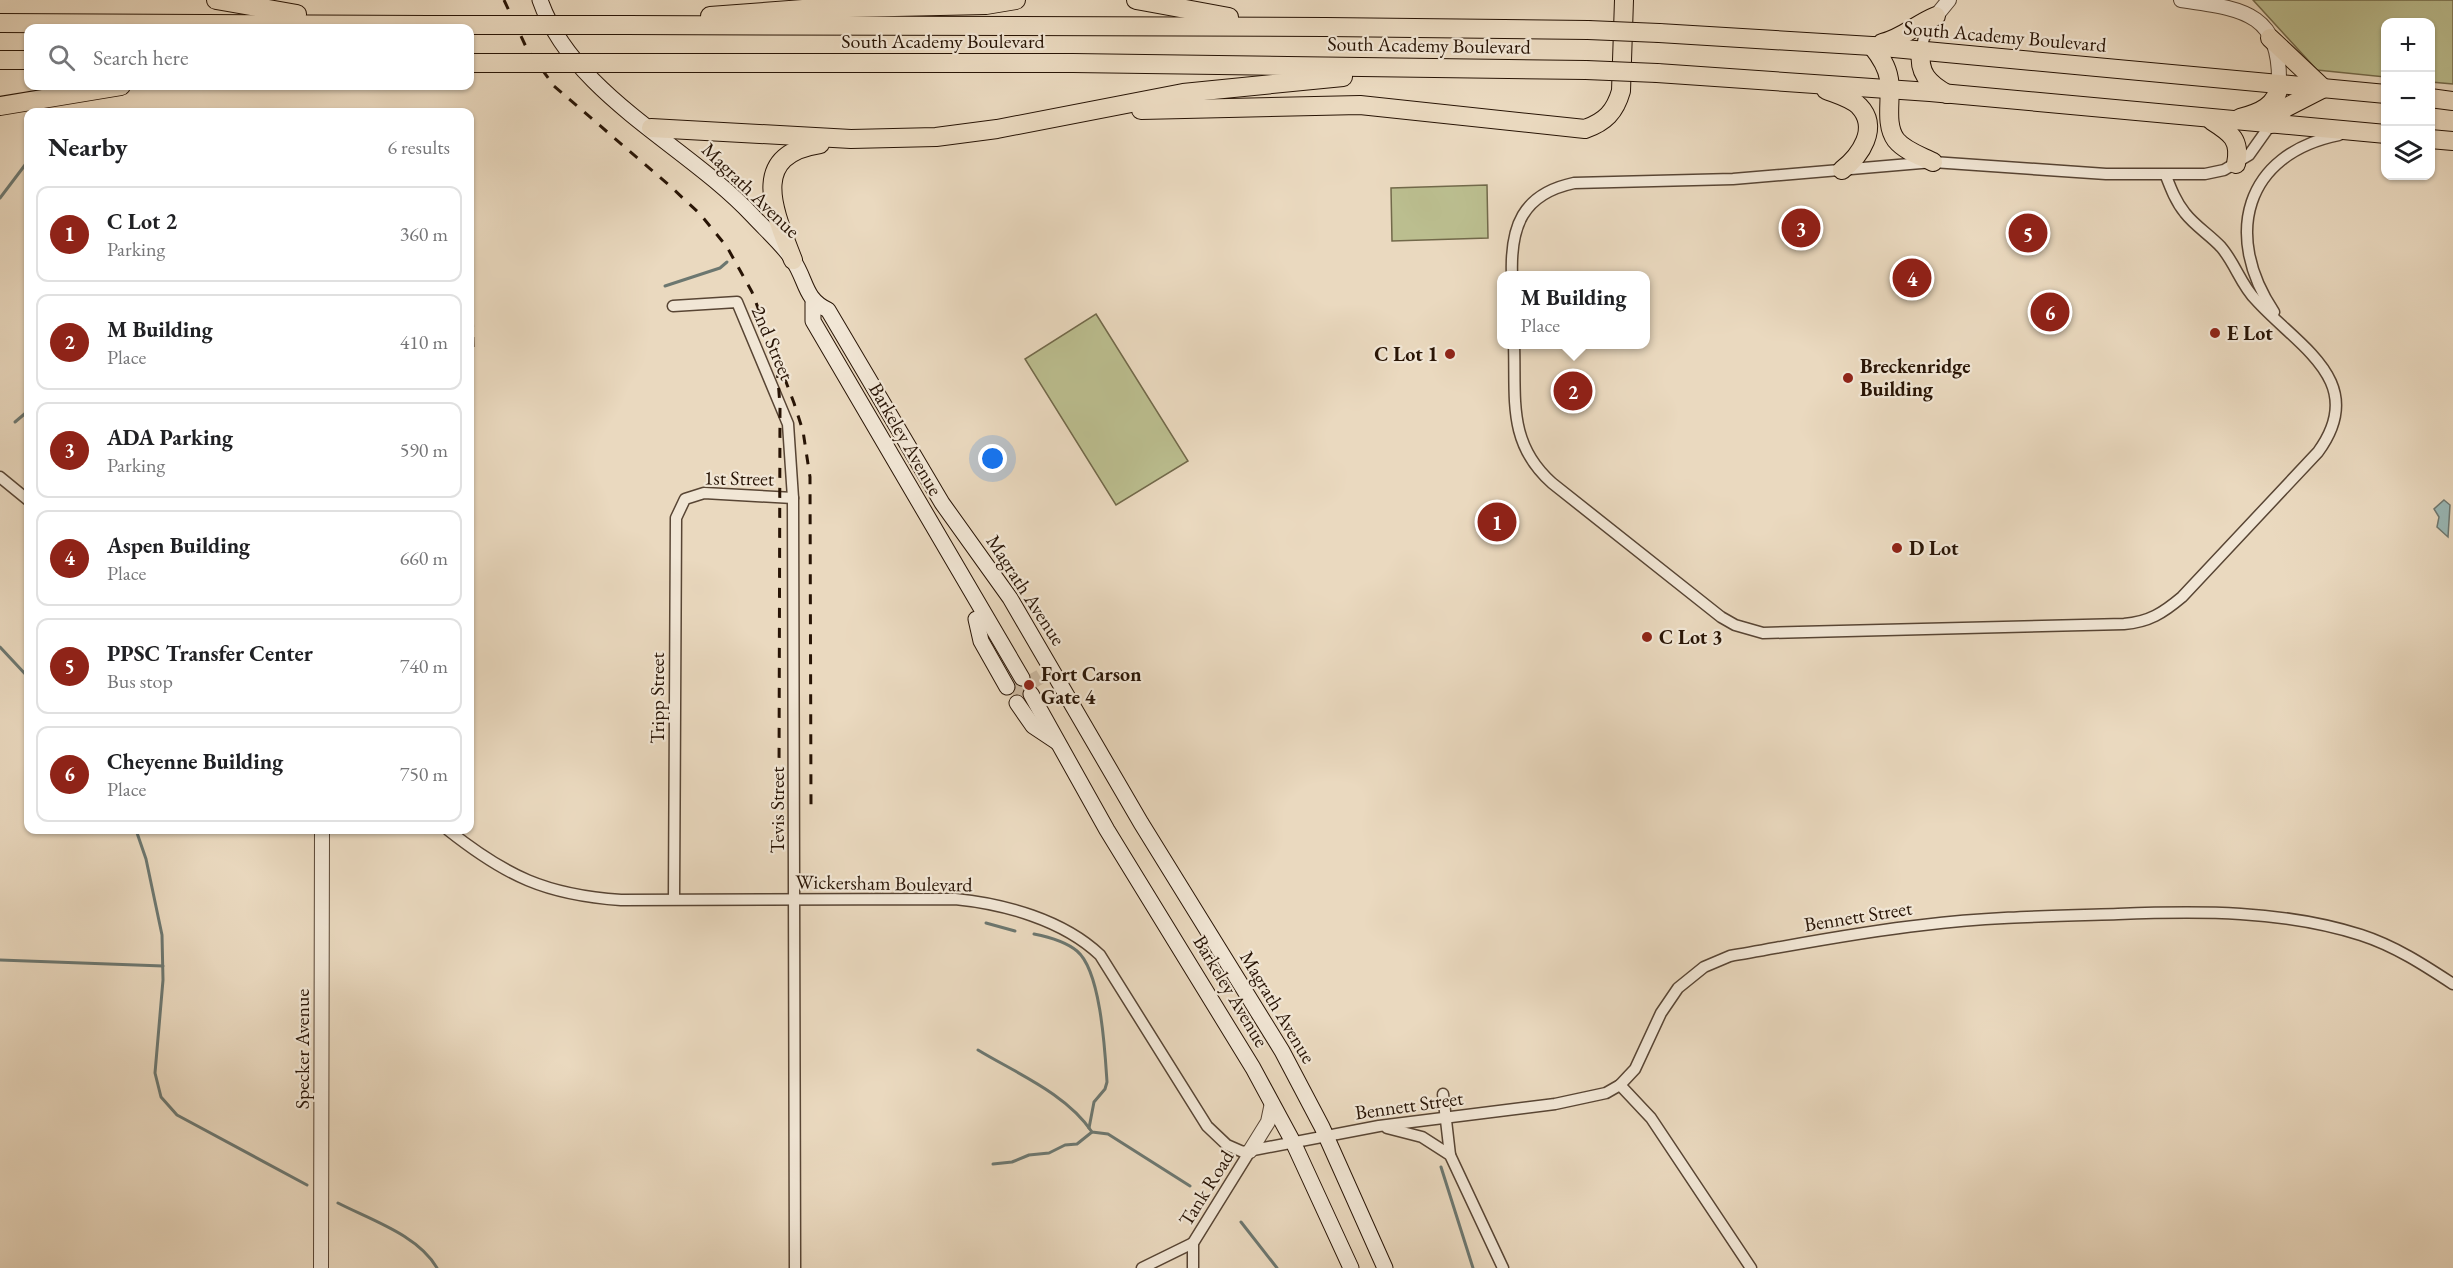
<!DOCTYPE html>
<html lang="en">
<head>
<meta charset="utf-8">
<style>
  body { margin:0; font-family:"EB Garamond",serif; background:#f2f2f2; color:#202124 }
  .controls { position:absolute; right:18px; top:18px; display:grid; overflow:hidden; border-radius:12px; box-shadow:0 2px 4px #0004 }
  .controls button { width:54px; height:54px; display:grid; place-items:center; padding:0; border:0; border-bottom:2px solid #e0e0e0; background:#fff; color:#202124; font:30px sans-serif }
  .you { position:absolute; left:993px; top:459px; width:21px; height:21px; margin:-15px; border:4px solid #fff; border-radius:50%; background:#1a73e8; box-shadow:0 0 0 9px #1a73e833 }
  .badge { display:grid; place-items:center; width:39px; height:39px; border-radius:50%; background:#8f2418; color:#fff; font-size:20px; font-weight:700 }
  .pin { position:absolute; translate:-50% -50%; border:3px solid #fff; box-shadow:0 2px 6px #0006 }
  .popup { position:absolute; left:1497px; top:271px; width:153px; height:78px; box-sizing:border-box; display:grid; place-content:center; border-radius:12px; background:#fff; filter:drop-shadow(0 2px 4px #0005); font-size:20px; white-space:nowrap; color:#757577 }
  .popup b { font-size:22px; color:#202124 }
  .popup::after { content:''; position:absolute; left:50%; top:100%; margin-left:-12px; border:12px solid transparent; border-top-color:#fff }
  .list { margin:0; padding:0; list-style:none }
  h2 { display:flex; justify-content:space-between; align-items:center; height:78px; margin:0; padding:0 24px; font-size:26px }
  h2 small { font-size:20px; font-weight:400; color:#757577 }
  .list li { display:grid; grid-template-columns:39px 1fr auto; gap:18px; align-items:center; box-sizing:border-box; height:96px; margin:0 12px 12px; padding:0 12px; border:2px solid #e0e0e0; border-radius:12px }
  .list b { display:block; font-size:22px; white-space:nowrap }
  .list p { margin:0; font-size:20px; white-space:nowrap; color:#757577 }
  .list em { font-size:20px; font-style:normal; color:#757577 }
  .icon { flex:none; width:33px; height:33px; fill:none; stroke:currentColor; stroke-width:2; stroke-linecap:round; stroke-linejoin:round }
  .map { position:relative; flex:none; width:2453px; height:1268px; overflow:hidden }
  .search { position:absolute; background:#fff; box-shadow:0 2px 4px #0004; left:24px; top:24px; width:450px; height:66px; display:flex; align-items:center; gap:15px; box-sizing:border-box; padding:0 21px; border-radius:12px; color:#757577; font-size:22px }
  .panel { position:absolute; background:#fff; box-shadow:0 2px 4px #0004; left:24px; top:108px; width:450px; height:726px; border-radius:12px }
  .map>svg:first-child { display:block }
  .green { fill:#bbbe8f; stroke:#72694a; stroke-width:1.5 }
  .water { fill:#99b9b8; stroke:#6c7770; stroke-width:1.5 }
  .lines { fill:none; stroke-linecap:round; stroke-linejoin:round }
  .stream { stroke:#6c7770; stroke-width:3 }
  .secondary-tunnel { stroke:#cdbba3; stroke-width:15; stroke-dasharray:15 8; stroke-linecap:butt }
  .minor-casing { stroke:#584534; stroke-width:13 }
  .tertiary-casing { stroke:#584534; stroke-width:16 }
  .secondary-casing { stroke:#281405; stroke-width:17 }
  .trunk-casing { stroke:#281405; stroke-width:20 }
  .minor { stroke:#f1e6d5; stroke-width:10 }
  .tertiary { stroke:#f1e6d5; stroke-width:14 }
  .secondary { stroke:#f1e6d5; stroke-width:15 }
  .trunk { stroke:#ead9bf; stroke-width:18 }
  .rail { stroke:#281405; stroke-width:3; stroke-dasharray:10 10; stroke-linecap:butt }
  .trunk-bridge-casing { stroke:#281405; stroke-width:20; stroke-linecap:butt }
  .trunk-bridge { stroke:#ead9bf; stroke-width:18 }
  .poi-dot { fill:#8f2418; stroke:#f1e6d5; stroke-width:2 }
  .labels { text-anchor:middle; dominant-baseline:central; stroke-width:4.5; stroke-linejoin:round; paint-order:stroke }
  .street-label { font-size:20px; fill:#281405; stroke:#f1e6d5 }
  .poi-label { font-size:20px; font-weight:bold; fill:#281405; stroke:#f1e6d5; text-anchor:start }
</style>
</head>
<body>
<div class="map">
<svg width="2453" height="1268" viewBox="0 0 2453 1268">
  <rect width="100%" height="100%" fill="#ead9bf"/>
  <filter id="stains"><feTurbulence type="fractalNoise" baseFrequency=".00333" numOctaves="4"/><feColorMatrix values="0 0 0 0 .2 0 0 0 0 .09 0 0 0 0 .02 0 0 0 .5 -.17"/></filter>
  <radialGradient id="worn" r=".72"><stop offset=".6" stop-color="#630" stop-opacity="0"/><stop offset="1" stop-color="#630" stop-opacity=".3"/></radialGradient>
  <!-- green -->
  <g class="green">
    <path d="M 2253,0 L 2453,0 L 2453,84 L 2431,82 L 2430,22 L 2386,22 L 2385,77 L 2317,70 Z"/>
    <path d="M 1487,185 L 1488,238 L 1392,241 L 1391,188 Z"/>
    <path d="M 1096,314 L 1188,461 L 1116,505 L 1025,359 Z"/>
  </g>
  <!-- water -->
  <path class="water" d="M 2444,500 L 2450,505 L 2448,537 L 2437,527 L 2439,517 L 2434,509 Z"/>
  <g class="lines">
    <!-- stream -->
    <g class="stream">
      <path d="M 0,198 L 28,161"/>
      <path d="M 665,286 L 720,268 L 727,262"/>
      <path d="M 15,422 L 28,411"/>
      <path d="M 0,647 L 28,677"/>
      <path d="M 136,830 L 146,859 L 162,935 L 163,980 L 155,1073 L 161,1097 L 177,1115 L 307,1185"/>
      <path d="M 986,923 L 1015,931"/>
      <path d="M 1034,934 C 1049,937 1065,941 1077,951 C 1101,971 1105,1052 1107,1082 L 1105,1089 L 1094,1102 L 1089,1128"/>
      <path d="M 0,960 L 163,966"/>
      <path d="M 978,1050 C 1016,1073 1067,1094 1092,1132 L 1108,1134 L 1190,1186"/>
      <path d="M 993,1164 L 1012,1162 L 1029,1155 L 1049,1153 L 1065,1145 L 1077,1144 L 1092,1132"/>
      <path d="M 1441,1167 L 1473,1268"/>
      <path d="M 338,1203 C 371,1220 418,1235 437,1268"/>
      <path d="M 1241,1222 L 1277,1268"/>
    </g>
    <!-- secondary-tunnel -->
    <g class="secondary-tunnel">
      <path d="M 1030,674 L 1039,689"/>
      <path d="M 1015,683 L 1024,699"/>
    </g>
    <!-- minor casing -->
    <g class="minor-casing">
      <g id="minor">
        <path d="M 1921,50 L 1924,38 L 1934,19"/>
        <path d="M 1512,276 C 1510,227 1522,194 1574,183 L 1733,179 L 1933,162 L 2106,174 L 2205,174 L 2224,170 L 2249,155 L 2271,124"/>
        <path d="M 673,306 L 737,302 L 788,424 L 793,498 L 795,1268"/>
        <path d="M 2274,312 C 2223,236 2244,154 2339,135"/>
        <path d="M 1514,344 C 1516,399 1507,443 1552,483 L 1721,617 L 1735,625 L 1763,633 L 2124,624 C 2149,622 2163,613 2182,597 L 2318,452 C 2370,381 2297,346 2256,300 C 2241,285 2235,263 2221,247 C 2210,235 2195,226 2185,213 C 2176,202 2171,189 2166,176"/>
        <path d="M 0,477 L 28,500"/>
        <path d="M 448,830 C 506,876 546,895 621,900 L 955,899 C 1005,904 1063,920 1100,955 L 1207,1126 L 1227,1145 L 1243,1152 L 1379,1126 L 1555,1104 L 1606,1093 L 1620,1085 L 1635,1069 L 1661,1013 L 1678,988 L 1704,967 L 1730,956 C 1794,945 1858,932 1923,925 C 1988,917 2053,916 2118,914 C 2199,911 2283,910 2361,935 C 2395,946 2424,965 2453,984"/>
        <path d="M 674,899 L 676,518 L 685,499 L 704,493 L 793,498"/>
        <path d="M 1620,1085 L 1651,1118 L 1751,1268"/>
        <path d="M 1443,1094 L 1450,1155"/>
        <path d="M 1387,1128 L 1422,1137 L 1450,1155 L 1503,1268"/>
        <path d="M 1142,1268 L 1193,1243"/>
        <path d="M 1193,1268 L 1193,1243 L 1250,1151"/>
      </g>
    </g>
    <!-- tertiary casing -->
    <g class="tertiary-casing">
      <g id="tertiary">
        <path d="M 2181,0 C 2241,9 2281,11 2279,85"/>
        <path d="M 1936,16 L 1949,0"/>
        <path d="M 1250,1151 L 1268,1122 L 1272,1103"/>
        <path d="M 321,1268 L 322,830"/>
      </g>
    </g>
    <!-- secondary casing -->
    <g class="secondary-casing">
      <g id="secondary">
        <path d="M 540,0 C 573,95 687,145 753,216 C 766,230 783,245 793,260 C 807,281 804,299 828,310 L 942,503 L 1010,598 L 1141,823 L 1282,1051 L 1322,1127 L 1385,1268"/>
        <path d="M 813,303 L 813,321 L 1022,678"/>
        <path d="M 976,619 L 981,641 L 1007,687"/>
        <path d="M 1031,694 L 1107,830 L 1253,1068 L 1293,1142 L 1351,1268"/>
        <path d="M 1017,703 L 1033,726 L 1057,742"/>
      </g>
    </g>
    <!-- trunk casing -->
    <g class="trunk-casing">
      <g id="trunk">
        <path d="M 216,0 L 297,14"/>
        <path d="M 1136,0 L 1229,17"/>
        <path d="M 710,16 L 803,9 L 986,5 L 1016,0"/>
        <path d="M 0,23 L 429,25"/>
        <path d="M 625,25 L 1326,27 L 1588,30"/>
        <path d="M 1659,33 L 1872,46 L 2386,94"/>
        <path d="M 2270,38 L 2323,88"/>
        <path d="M 1882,43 C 1903,38 1916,24 1936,16"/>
        <path d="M 1872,46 C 1880,56 1887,66 1889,79 C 1892,98 1884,124 1896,140 C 1905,151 1921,156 1933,162"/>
        <path d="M 1921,50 C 1918,73 1928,83 1947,94"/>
        <path d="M 0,60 L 28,60"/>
        <path d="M 644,63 L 1073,63 L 1586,70"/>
        <path d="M 1657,73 L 1930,92 L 2386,134"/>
        <path d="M 1826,90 C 1836,94 1851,98 1859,106 C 1880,128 1860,156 1842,170"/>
        <path d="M 2430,98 L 2453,101"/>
        <path d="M 0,106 L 121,86"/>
        <path d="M 1141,110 L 1360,105 L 1585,129 C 1605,122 1615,112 1621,91 L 1624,0"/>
        <path d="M 2240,118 C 2259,113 2277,106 2279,85"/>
        <path d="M 2212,121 C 2231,133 2241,140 2236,164"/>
        <path d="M 2271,124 L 2285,108 L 2322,89"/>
        <path d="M 651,128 L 851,139 L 936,137 L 997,129 L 1183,93 L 1343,77"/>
        <path d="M 2430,139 L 2453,141"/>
        <path d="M 793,260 C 775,213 747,155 820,144"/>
      </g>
    </g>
    <!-- minor -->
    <use href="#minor" class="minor"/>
    <!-- tertiary -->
    <use href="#tertiary" class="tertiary"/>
    <!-- secondary -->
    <use href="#secondary" class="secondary"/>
    <!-- trunk -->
    <use href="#trunk" class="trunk"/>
    <!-- rail -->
    <g class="rail">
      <path d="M 504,0 L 527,49 L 554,86 L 670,186 L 700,214 L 727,247 L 752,292 L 794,403 L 803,431 L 810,477 L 811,812"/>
      <path d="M 472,297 L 473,350"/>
      <path d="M 777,368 L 780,405 L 779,779"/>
    </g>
    <!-- trunk-bridge casing -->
    <g class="trunk-bridge-casing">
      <g id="trunk-bridge">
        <path d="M 429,25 L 625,25"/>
        <path d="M 1588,30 L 1659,33"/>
        <path d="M 470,63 L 644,63"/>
        <path d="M 1586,70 L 1657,73"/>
      </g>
    </g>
    <!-- trunk-bridge -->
    <use href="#trunk-bridge" class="trunk-bridge"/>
  </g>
  <!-- markers -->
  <g class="poi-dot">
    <circle cx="2215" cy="333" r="6"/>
    <circle cx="1450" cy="354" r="6"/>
    <circle cx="1848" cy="378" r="6"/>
    <circle cx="1897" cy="548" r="6"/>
    <circle cx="1647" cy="637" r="6"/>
    <circle cx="1029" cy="685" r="6"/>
  </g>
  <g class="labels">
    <!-- street labels -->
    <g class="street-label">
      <text transform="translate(2005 36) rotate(5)">South Academy Boulevard</text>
      <text x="943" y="41">South Academy Boulevard</text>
      <text transform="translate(1429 45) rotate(1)">South Academy Boulevard</text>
      <text transform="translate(751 190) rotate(44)">Magrath Avenue</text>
      <text transform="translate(773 343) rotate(67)">2nd Street</text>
      <text transform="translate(906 439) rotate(60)">Barkeley Avenue</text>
      <text transform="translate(739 478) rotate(1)">1st Street</text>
      <text transform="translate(1026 590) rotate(57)">Magrath Avenue</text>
      <text transform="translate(657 698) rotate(-90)">Tripp Street</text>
      <text transform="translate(777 810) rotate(-90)">Tevis Street</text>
      <text transform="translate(884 883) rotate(1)">Wickersham Boulevard</text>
      <text transform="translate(1858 916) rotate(-9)">Bennett Street</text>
      <text transform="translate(1231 991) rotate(59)">Barkeley Avenue</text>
      <text transform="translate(1278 1007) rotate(59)">Magrath Avenue</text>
      <text transform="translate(302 1049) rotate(-90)">Specker Avenue</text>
      <text transform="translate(1409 1105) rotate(-8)">Bennett Street</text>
      <text transform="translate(1206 1188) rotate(-58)">Tank Road</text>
    </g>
    <!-- poi labels -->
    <g class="poi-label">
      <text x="2227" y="333">E Lot</text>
      <text x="1438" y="354" text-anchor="end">C Lot 1</text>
      <text x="1860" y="366">Breckenridge<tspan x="1860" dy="23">Building</tspan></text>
      <text x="1909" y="548">D Lot</text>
      <text x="1659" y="637">C Lot 3</text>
      <text x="1041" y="674">Fort Carson<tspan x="1041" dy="23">Gate 4</tspan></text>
    </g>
  </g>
  <rect width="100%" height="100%" filter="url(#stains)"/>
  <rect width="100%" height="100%" fill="url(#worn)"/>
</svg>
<div class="controls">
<button>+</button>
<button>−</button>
<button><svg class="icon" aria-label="layers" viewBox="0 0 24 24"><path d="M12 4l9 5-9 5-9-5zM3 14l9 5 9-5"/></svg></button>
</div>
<div class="you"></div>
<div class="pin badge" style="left:1497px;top:522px">1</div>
<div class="pin badge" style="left:1573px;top:391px">2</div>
<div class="popup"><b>M Building</b>Place</div>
<div class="pin badge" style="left:1801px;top:228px">3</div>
<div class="pin badge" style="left:1912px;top:278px">4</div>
<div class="pin badge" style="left:2028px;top:233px">5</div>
<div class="pin badge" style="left:2050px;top:312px">6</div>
<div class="search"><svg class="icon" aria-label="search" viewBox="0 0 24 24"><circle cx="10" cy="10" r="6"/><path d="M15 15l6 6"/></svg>Search here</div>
<section class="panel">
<h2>Nearby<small>6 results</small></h2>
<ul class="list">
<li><span class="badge">1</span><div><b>C Lot 2</b><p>Parking</p></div><em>360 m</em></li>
<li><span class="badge">2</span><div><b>M Building</b><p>Place</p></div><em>410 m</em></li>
<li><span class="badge">3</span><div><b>ADA Parking</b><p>Parking</p></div><em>590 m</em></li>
<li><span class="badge">4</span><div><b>Aspen Building</b><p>Place</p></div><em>660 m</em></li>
<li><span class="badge">5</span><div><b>PPSC Transfer Center</b><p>Bus stop</p></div><em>740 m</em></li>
<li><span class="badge">6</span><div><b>Cheyenne Building</b><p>Place</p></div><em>750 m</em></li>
</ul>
</section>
</div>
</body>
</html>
